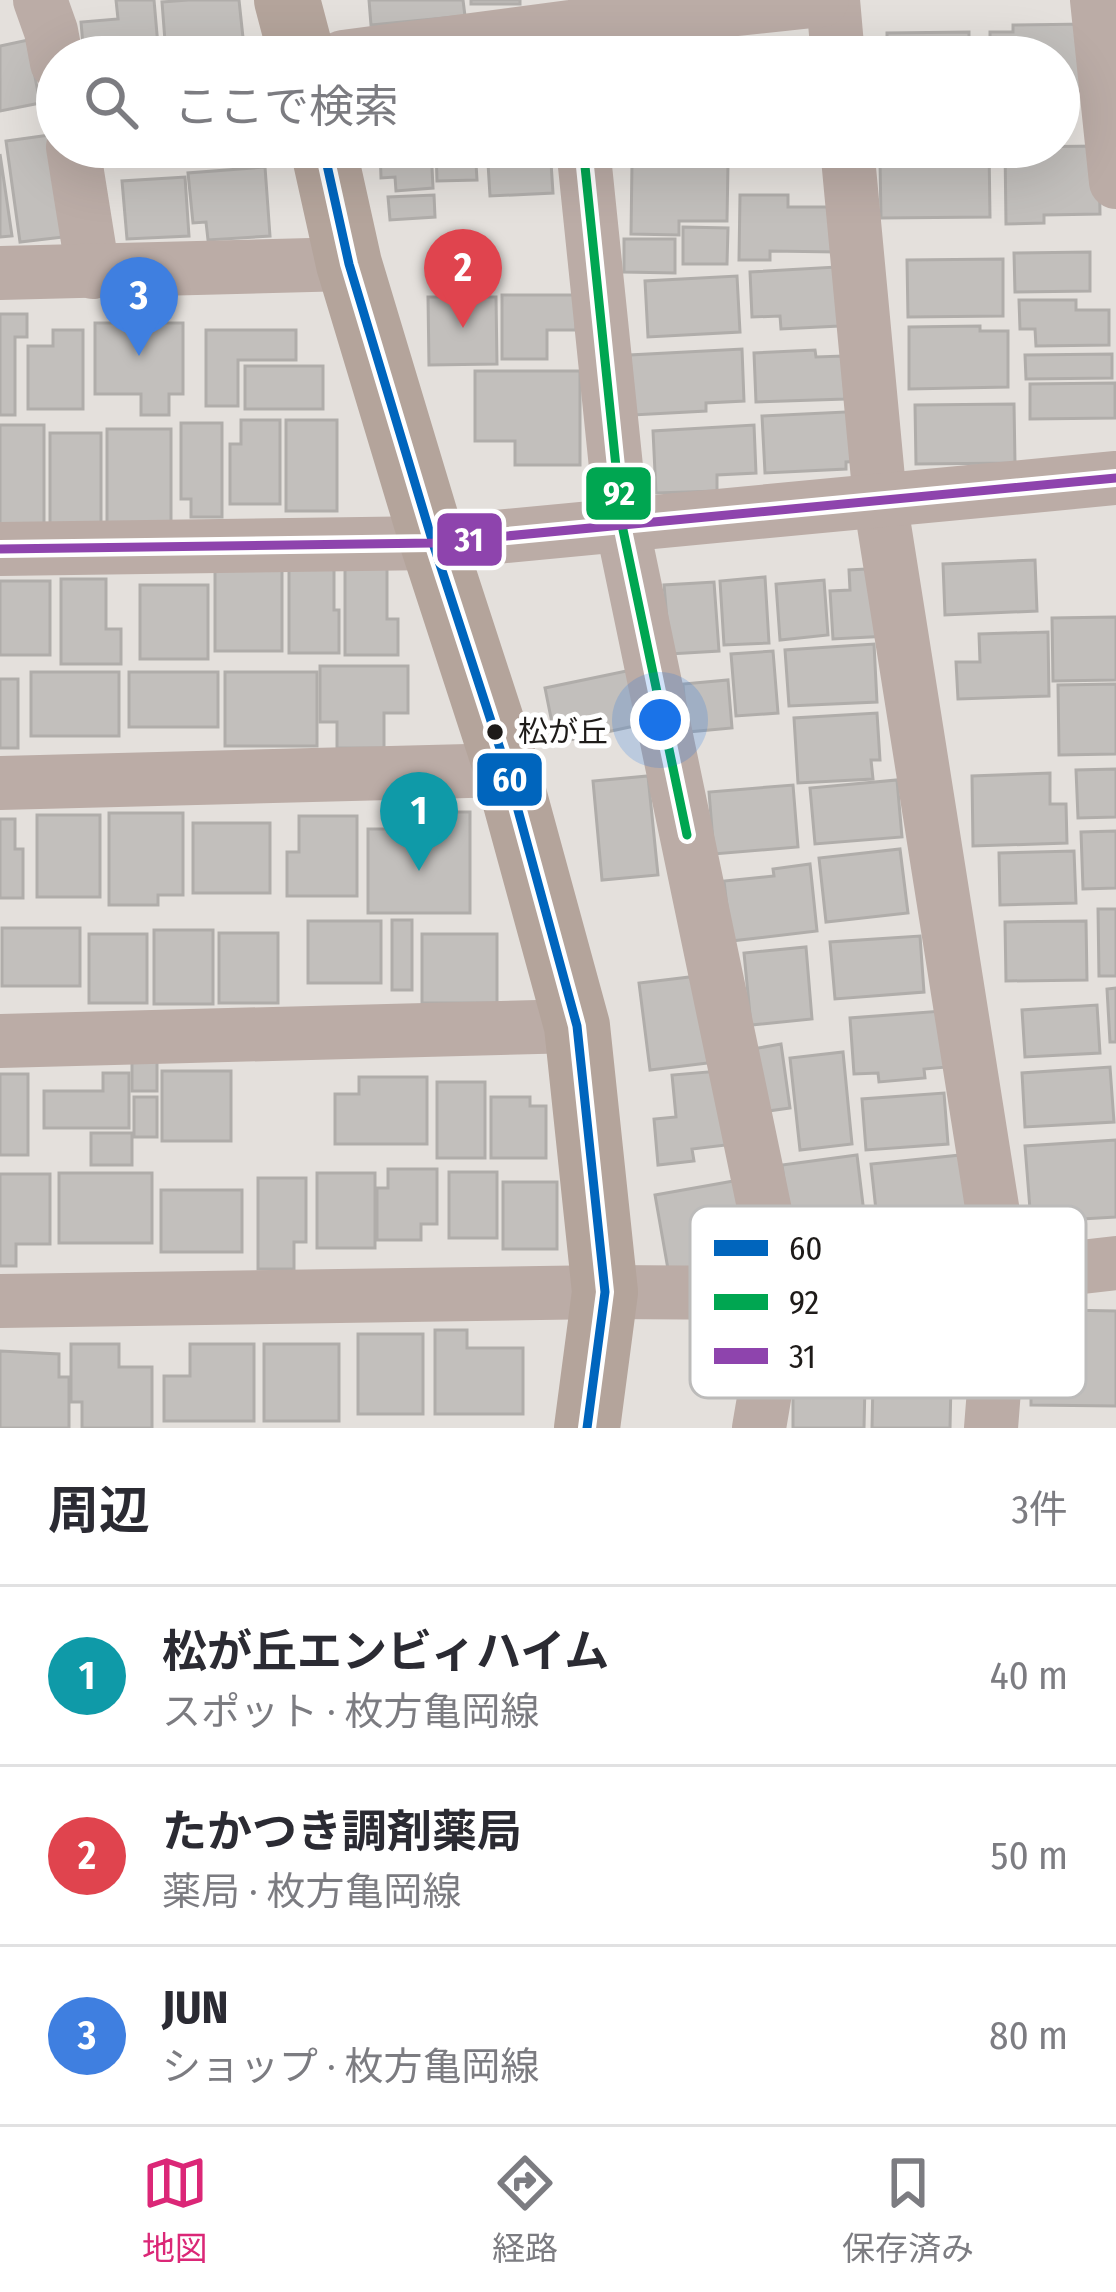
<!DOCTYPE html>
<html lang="ja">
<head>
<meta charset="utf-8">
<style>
  body { margin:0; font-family:"Fira Sans Condensed","Noto Sans JP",sans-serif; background:#f7f7f7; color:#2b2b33 }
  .you { position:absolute; left:660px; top:720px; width:42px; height:42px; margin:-30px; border:9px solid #fff; border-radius:50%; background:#1a73e8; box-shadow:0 0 0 18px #1a73e833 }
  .badge { display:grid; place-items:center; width:78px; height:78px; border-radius:50%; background:#db2777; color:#fff; font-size:39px; font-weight:700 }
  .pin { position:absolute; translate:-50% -99px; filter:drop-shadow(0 3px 6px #0008) }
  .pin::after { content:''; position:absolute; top:63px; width:42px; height:36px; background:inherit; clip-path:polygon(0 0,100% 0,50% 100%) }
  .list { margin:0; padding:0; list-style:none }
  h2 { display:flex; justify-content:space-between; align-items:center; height:156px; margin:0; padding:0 48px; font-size:51px }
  h2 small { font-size:39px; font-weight:400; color:#7c7c81 }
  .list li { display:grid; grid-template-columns:78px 1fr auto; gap:36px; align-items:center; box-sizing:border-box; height:180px; padding:0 48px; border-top:3px solid #e1e1e2 }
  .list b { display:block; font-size:45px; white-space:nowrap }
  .list p { margin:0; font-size:39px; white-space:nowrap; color:#7c7c81 }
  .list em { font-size:39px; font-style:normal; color:#7c7c81 }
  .icon { flex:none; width:66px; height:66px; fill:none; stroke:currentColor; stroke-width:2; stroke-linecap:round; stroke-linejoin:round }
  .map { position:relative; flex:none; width:1116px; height:1428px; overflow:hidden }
  .search { position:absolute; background:#fff; box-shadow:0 12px 48px #0002; left:36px; right:36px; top:36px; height:132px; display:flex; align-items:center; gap:30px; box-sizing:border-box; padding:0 42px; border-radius:66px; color:#7c7c81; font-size:45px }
  .sheet { height:696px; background:#fff }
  nav { display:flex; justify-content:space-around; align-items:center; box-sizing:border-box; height:168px; border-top:3px solid #e1e1e2; background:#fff; font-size:33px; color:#7c7c81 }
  nav a { display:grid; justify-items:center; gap:6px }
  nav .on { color:#db2777 }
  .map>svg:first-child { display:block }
  .building { fill:#c2bfbc; stroke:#b0adaa; stroke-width:3 }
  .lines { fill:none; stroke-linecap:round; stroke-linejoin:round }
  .street { stroke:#bbaca6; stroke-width:54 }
  .primary { stroke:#b4a49b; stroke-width:66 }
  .bus-1-casing { stroke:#fff; stroke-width:18 }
  .bus-2-casing { stroke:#fff; stroke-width:18 }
  .bus-3-casing { stroke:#fff; stroke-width:18 }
  .bus-1 { stroke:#0065bd; stroke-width:9 }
  .bus-2 { stroke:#00a651; stroke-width:9 }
  .bus-3 { stroke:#8e44ad; stroke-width:9 }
  .bus-dot { fill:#1e1b19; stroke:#fff; stroke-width:4.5 }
  .labels { text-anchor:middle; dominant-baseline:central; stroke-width:10; stroke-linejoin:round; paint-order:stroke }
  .bus-label { font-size:30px; fill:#1e1b19; stroke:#fff; text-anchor:start }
  .key { fill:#fff; stroke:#bcbbba; stroke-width:3 }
  .key-label { font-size:33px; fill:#1e1b19 }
  .line-badge { stroke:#fff; stroke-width:4.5 }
  .badge-label { font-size:33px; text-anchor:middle; font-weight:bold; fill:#fff }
</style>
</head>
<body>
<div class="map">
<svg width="1116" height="1428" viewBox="0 0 1116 1428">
  <rect width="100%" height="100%" fill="#e4e0dc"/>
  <!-- building -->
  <g class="building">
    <path d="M 116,0 L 154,0 L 159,57 L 84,57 L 81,22 L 118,19 Z"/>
    <path d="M 188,0 L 239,0 L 244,47 L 166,54 L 162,2 Z"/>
    <path d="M 369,0 L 463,0 L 465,16 L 371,25 Z"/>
    <rect x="471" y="0" width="49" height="4"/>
    <path d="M 1087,24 L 1087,91 L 1059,91 L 1059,57 L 990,57 L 990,32 L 1013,32 L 1013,25 Z"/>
    <path d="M 969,32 L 969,57 L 887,57 L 887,33 Z"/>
    <path d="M 28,40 L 40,103 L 0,111 L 0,46 Z"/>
    <path d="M 714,52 L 714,57 L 614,57 L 614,53 Z"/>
    <path d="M 57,134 L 72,236 L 20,242 L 6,141 Z"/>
    <path d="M 1099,146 L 1100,214 L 1044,215 L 1044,223 L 1006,224 L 1005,147 Z"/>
    <path d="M 105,147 L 177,147 L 177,154 L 106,158 Z"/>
    <path d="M 181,147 L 233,147 L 233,152 L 183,158 Z"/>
    <path d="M 380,147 L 431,147 L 433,188 L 396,191 L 395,177 L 381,178 Z"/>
    <path d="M 436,147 L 475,147 L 477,180 L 437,181 Z"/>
    <path d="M 487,147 L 550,147 L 553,193 L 490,196 Z"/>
    <path d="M 903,147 L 989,147 L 990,217 L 881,218 L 880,162 L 903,162 Z"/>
    <path d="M 0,154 L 12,236 L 0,237 Z"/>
    <path d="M 632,163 L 728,164 L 727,221 L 679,221 L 679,235 L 631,234 Z"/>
    <path d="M 265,167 L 270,236 L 208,240 L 206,222 L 193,223 L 188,173 Z"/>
    <path d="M 185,177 L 189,236 L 127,239 L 122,181 Z"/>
    <path d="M 434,195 L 435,217 L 390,220 L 388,197 Z"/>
    <path d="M 740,195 L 788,195 L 788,207 L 838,207 L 837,252 L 770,251 L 770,260 L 739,260 Z"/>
    <path d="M 683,227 L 728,228 L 727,264 L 683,264 Z"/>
    <path d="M 624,239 L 675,239 L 675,273 L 624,272 Z"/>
    <path d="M 1090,252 L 1090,291 L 1015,292 L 1014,253 Z"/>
    <path d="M 1003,259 L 1003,316 L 908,317 L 907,260 Z"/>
    <path d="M 836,267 L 839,326 L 781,329 L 780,316 L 752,317 L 750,272 Z"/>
    <path d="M 737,276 L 740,332 L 648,337 L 645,281 Z"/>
    <path d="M 502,295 L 576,295 L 576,330 L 547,330 L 547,359 L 502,359 Z"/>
    <path d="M 428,297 L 496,297 L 497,364 L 429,365 Z"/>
    <path d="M 1019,300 L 1076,300 L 1076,310 L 1109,310 L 1109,345 L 1036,346 L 1035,329 L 1020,329 Z"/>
    <path d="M 0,314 L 27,314 L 27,337 L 15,337 L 15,415 L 0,415 Z"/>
    <path d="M 95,323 L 183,323 L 183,394 L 169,394 L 169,415 L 141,415 L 141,394 L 95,394 Z"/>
    <path d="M 980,326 L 980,331 L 1008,331 L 1008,387 L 909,389 L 909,327 Z"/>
    <path d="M 53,330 L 83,330 L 83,409 L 28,409 L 28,346 L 53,346 Z"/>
    <path d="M 206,330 L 296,330 L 296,360 L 238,360 L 238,406 L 206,406 Z"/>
    <path d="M 742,349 L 744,401 L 706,403 L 706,411 L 633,415 L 630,355 Z"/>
    <path d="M 815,350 L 816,357 L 843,356 L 845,399 L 756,402 L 754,353 Z"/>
    <path d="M 1112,354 L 1112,378 L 1026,379 L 1025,355 Z"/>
    <rect x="245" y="366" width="78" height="43"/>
    <path d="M 475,371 L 580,371 L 580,465 L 515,465 L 515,441 L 475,441 Z"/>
    <path d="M 1115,383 L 1115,418 L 1030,419 L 1030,384 Z"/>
    <path d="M 1014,404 L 1015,463 L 916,464 L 915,405 Z"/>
    <path d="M 866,411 L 868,461 L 846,462 L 846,469 L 765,473 L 762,416 Z"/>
    <path d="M 241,420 L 280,420 L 280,504 L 230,504 L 230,444 L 241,444 Z"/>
    <rect x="286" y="420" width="51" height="91"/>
    <path d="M 181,423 L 222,423 L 222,517 L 191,517 L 191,499 L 181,499 Z"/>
    <rect x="0" y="425" width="44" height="103"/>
    <path d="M 754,425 L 756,473 L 717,475 L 717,491 L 656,493 L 653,431 Z"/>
    <rect x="107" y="429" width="64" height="98"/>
    <rect x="50" y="433" width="51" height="94"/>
    <path d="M 1035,560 L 1037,611 L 945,615 L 943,564 Z"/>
    <path d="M 289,566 L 334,566 L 334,610 L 339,610 L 339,653 L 289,653 Z"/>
    <rect x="215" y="568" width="67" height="83"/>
    <path d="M 345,568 L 387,568 L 387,619 L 398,619 L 398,655 L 345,655 Z"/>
    <path d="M 884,568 L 888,636 L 833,639 L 830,591 L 850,590 L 849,570 Z"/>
    <path d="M 765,577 L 769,643 L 724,645 L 720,581 Z"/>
    <path d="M 61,579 L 106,579 L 106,629 L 121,629 L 121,664 L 61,664 Z"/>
    <path d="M 824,580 L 828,635 L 780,640 L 776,584 Z"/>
    <rect x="0" y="581" width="50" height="74"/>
    <path d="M 714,582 L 719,651 L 670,654 L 664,585 Z"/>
    <rect x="140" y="585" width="68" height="74"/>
    <path d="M 1116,617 L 1116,680 L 1053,681 L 1052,618 Z"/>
    <path d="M 1048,632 L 1049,696 L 958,699 L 956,662 L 980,662 L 979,634 Z"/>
    <path d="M 874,644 L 877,702 L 789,706 L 785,650 Z"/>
    <path d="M 773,651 L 778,713 L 736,716 L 731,654 Z"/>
    <path d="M 320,666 L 408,666 L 408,713 L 384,713 L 384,748 L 337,748 L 337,722 L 320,722 Z"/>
    <path d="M 636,669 L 648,723 L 556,743 L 545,688 Z"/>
    <rect x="31" y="672" width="88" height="64"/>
    <rect x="129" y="672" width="89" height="55"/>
    <rect x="225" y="672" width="92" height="74"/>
    <rect x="0" y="679" width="18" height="69"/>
    <path d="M 728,680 L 732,728 L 687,732 L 683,684 Z"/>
    <path d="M 1116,684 L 1116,754 L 1059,755 L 1058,685 Z"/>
    <path d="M 877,713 L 880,760 L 871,760 L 873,779 L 798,783 L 794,718 Z"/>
    <path d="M 1116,769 L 1116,817 L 1078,818 L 1076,770 Z"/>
    <path d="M 1050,773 L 1050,804 L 1066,804 L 1067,843 L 973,846 L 972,776 Z"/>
    <path d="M 648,776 L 658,875 L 602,880 L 593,781 Z"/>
    <path d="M 897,780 L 902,837 L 815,844 L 810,788 Z"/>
    <path d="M 793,785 L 798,847 L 714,854 L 709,792 Z"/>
    <path d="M 390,812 L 470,812 L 470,913 L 368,913 L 368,829 L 390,829 Z"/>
    <path d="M 109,813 L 183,813 L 183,895 L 158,895 L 158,905 L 109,905 Z"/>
    <rect x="37" y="815" width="63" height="82"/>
    <path d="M 299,816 L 357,816 L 357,896 L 287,896 L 287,852 L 299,852 Z"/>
    <path d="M 0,819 L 15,819 L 15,849 L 23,849 L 23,898 L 0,898 Z"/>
    <rect x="193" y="823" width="77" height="70"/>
    <path d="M 1116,831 L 1116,888 L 1083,889 L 1081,832 Z"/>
    <path d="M 900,849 L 908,913 L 826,922 L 819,858 Z"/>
    <path d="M 1074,851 L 1076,903 L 1000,905 L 999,853 Z"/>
    <path d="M 810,864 L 817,931 L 731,941 L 724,881 L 774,876 L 773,869 Z"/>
    <path d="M 1098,909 L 1116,909 L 1116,976 L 1099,976 Z"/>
    <rect x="392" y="920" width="20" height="70"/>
    <rect x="308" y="921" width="73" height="62"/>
    <path d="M 1086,921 L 1087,980 L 1006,981 L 1005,922 Z"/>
    <rect x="2" y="928" width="78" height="58"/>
    <rect x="154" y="930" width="59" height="74"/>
    <rect x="219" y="933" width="59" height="70"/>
    <rect x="89" y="934" width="58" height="69"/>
    <rect x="422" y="934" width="75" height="69"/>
    <path d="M 920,936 L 924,992 L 835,999 L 830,942 Z"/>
    <path d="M 806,947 L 812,1019 L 751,1025 L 744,953 Z"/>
    <path d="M 698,976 L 708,1063 L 650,1070 L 639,983 Z"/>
    <path d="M 1116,988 L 1116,1042 L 1110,1042 L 1107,989 Z"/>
    <path d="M 1097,1005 L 1100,1053 L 1025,1057 L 1022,1010 Z"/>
    <path d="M 942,1011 L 947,1067 L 924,1069 L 925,1078 L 879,1082 L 878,1073 L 854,1074 L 850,1018 Z"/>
    <path d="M 781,1044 L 790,1108 L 761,1112 L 753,1049 Z"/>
    <path d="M 843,1052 L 852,1144 L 800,1150 L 790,1058 Z"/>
    <rect x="132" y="1056" width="25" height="35"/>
    <path d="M 1110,1067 L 1114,1122 L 1025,1127 L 1022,1073 Z"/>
    <rect x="162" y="1071" width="69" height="70"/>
    <path d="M 719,1071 L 726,1145 L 692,1149 L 694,1161 L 658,1165 L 654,1119 L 676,1117 L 672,1075 Z"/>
    <path d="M 103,1073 L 129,1073 L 129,1128 L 44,1128 L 44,1091 L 103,1091 Z"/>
    <rect x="0" y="1074" width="28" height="81"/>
    <path d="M 359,1077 L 427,1077 L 427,1144 L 335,1144 L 335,1094 L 359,1094 Z"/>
    <rect x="437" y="1082" width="48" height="76"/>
    <path d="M 944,1093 L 948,1144 L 866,1150 L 862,1099 Z"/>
    <rect x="134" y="1097" width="23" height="40"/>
    <path d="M 491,1097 L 530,1097 L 530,1106 L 546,1106 L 546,1158 L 491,1158 Z"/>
    <rect x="91" y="1133" width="41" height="32"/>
    <path d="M 1116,1140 L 1116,1217 L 1031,1222 L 1025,1146 Z"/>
    <path d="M 857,1155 L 868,1246 L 794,1255 L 782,1165 Z"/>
    <path d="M 961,1155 L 968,1220 L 878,1229 L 871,1164 Z"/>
    <path d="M 388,1169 L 437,1169 L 437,1224 L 421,1224 L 421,1240 L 377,1240 L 377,1188 L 388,1188 Z"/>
    <rect x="449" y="1172" width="48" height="66"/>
    <rect x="59" y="1173" width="93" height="70"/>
    <rect x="317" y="1173" width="58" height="75"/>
    <path d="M 0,1174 L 50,1174 L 50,1244 L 16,1244 L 16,1266 L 0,1266 Z"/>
    <path d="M 258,1178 L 306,1178 L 306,1242 L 294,1242 L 294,1269 L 258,1269 Z"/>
    <path d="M 739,1180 L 756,1277 L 672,1292 L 655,1195 Z"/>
    <rect x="503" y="1182" width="54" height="67"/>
    <rect x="161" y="1190" width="81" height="62"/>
    <path d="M 1062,1310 L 1116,1311 L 1116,1406 L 1031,1405 L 1031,1320 L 1062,1320 Z"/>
    <path d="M 435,1330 L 467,1330 L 467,1348 L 523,1348 L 523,1414 L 435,1414 Z"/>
    <rect x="358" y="1334" width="65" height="80"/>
    <path d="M 71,1344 L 119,1344 L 119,1367 L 152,1367 L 152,1428 L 82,1428 L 82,1402 L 71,1402 Z"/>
    <path d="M 190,1344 L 254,1344 L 254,1421 L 164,1421 L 164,1376 L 190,1376 Z"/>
    <rect x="264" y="1344" width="75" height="77"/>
    <path d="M 0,1351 L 59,1354 L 59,1377 L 69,1377 L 69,1428 L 0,1428 Z"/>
    <path d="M 873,1381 L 951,1383 L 950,1428 L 872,1428 Z"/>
    <path d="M 793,1382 L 865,1384 L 864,1428 L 793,1428 Z"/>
  </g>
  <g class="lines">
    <!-- street -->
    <g class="street">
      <path d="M 40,0 L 51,31 L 57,63"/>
      <path d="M 833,0 L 838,57"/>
      <path d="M 1097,0 L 1116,182"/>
      <path d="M 343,57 L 570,27 L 822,0"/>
      <path d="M 73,147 L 93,272"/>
      <path d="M 583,147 L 622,525 L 782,1293 L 759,1428"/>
      <path d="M 847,147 L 880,500 L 1003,1276 L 991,1428"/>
      <path d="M 0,273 L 349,264"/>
      <path d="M 0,549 L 433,543 L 1116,478"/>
      <path d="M 0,783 L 507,770"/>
      <path d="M 0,1041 L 577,1026"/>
      <path d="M 0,1301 L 605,1292 L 782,1293 L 1003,1276 L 1116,1263"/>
    </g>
    <!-- primary -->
    <g class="primary">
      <path d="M 287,0 L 302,57"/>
      <path d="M 323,147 L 349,264 L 433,543 L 507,770 L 577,1026 L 605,1292 L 587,1428"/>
    </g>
    <!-- bus-1 casing -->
    <g class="bus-1-casing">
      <path id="bus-1" d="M 323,147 L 349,264 L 433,543 L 507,770 L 577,1026 L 605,1292 L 587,1428"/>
    </g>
    <!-- bus-2 casing -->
    <g class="bus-2-casing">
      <path id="bus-2" d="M 583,147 L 622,525 L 687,835"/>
    </g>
    <!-- bus-3 casing -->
    <g class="bus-3-casing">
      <path id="bus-3" d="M 0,549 L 433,543 L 1116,478"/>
    </g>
    <!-- bus-1 -->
    <use href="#bus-1" class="bus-1"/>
    <!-- bus-2 -->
    <use href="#bus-2" class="bus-2"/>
    <!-- bus-3 -->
    <use href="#bus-3" class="bus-3"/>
  </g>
  <!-- markers -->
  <circle class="bus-dot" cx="495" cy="732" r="10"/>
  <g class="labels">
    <!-- bus labels -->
    <g class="bus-label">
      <text x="518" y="732">松が丘</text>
    </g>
  </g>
  <!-- legend -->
  <rect x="690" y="1206" width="396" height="192" rx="18" class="key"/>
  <rect x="714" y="1240" width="54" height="16" fill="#0065bd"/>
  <rect x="714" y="1294" width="54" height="16" fill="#00a651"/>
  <rect x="714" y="1348" width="54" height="16" fill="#8e44ad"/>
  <g class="key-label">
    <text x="789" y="1260">60</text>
    <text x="789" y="1314">92</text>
    <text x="789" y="1368">31</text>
  </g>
  <g class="line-badge">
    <rect x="584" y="465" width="69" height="57" rx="12" fill="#00a651"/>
    <rect x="435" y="511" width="69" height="57" rx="12" fill="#8e44ad"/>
    <rect x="475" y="751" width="69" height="57" rx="12" fill="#0065bd"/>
  </g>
  <g class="badge-label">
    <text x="619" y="505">92</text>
    <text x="469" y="551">31</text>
    <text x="510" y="791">60</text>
  </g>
</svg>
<div class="you"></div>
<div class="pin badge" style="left:419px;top:871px;background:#0f9aa8">1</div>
<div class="pin badge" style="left:463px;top:328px;background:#e0444e">2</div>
<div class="pin badge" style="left:139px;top:356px;background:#3f7fe0">3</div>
<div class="search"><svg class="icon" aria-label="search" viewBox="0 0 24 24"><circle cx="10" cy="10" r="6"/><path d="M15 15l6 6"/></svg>ここで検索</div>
</div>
<section class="sheet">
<h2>周辺<small>3件</small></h2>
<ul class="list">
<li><span class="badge" style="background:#0f9aa8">1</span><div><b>松が丘エンビィハイム</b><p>スポット · 枚方亀岡線</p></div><em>40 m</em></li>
<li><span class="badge" style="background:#e0444e">2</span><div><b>たかつき調剤薬局</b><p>薬局 · 枚方亀岡線</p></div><em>50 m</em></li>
<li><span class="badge" style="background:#3f7fe0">3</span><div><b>JUN</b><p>ショップ · 枚方亀岡線</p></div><em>80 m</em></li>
</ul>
</section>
<nav>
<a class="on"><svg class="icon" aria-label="map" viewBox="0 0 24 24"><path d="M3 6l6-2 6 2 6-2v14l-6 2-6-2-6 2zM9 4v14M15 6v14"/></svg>地図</a>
<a><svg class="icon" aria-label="directions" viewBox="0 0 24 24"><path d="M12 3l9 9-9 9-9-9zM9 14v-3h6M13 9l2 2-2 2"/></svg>経路</a>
<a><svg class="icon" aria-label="saved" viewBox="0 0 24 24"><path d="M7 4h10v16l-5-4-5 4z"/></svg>保存済み</a>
</nav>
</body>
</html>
